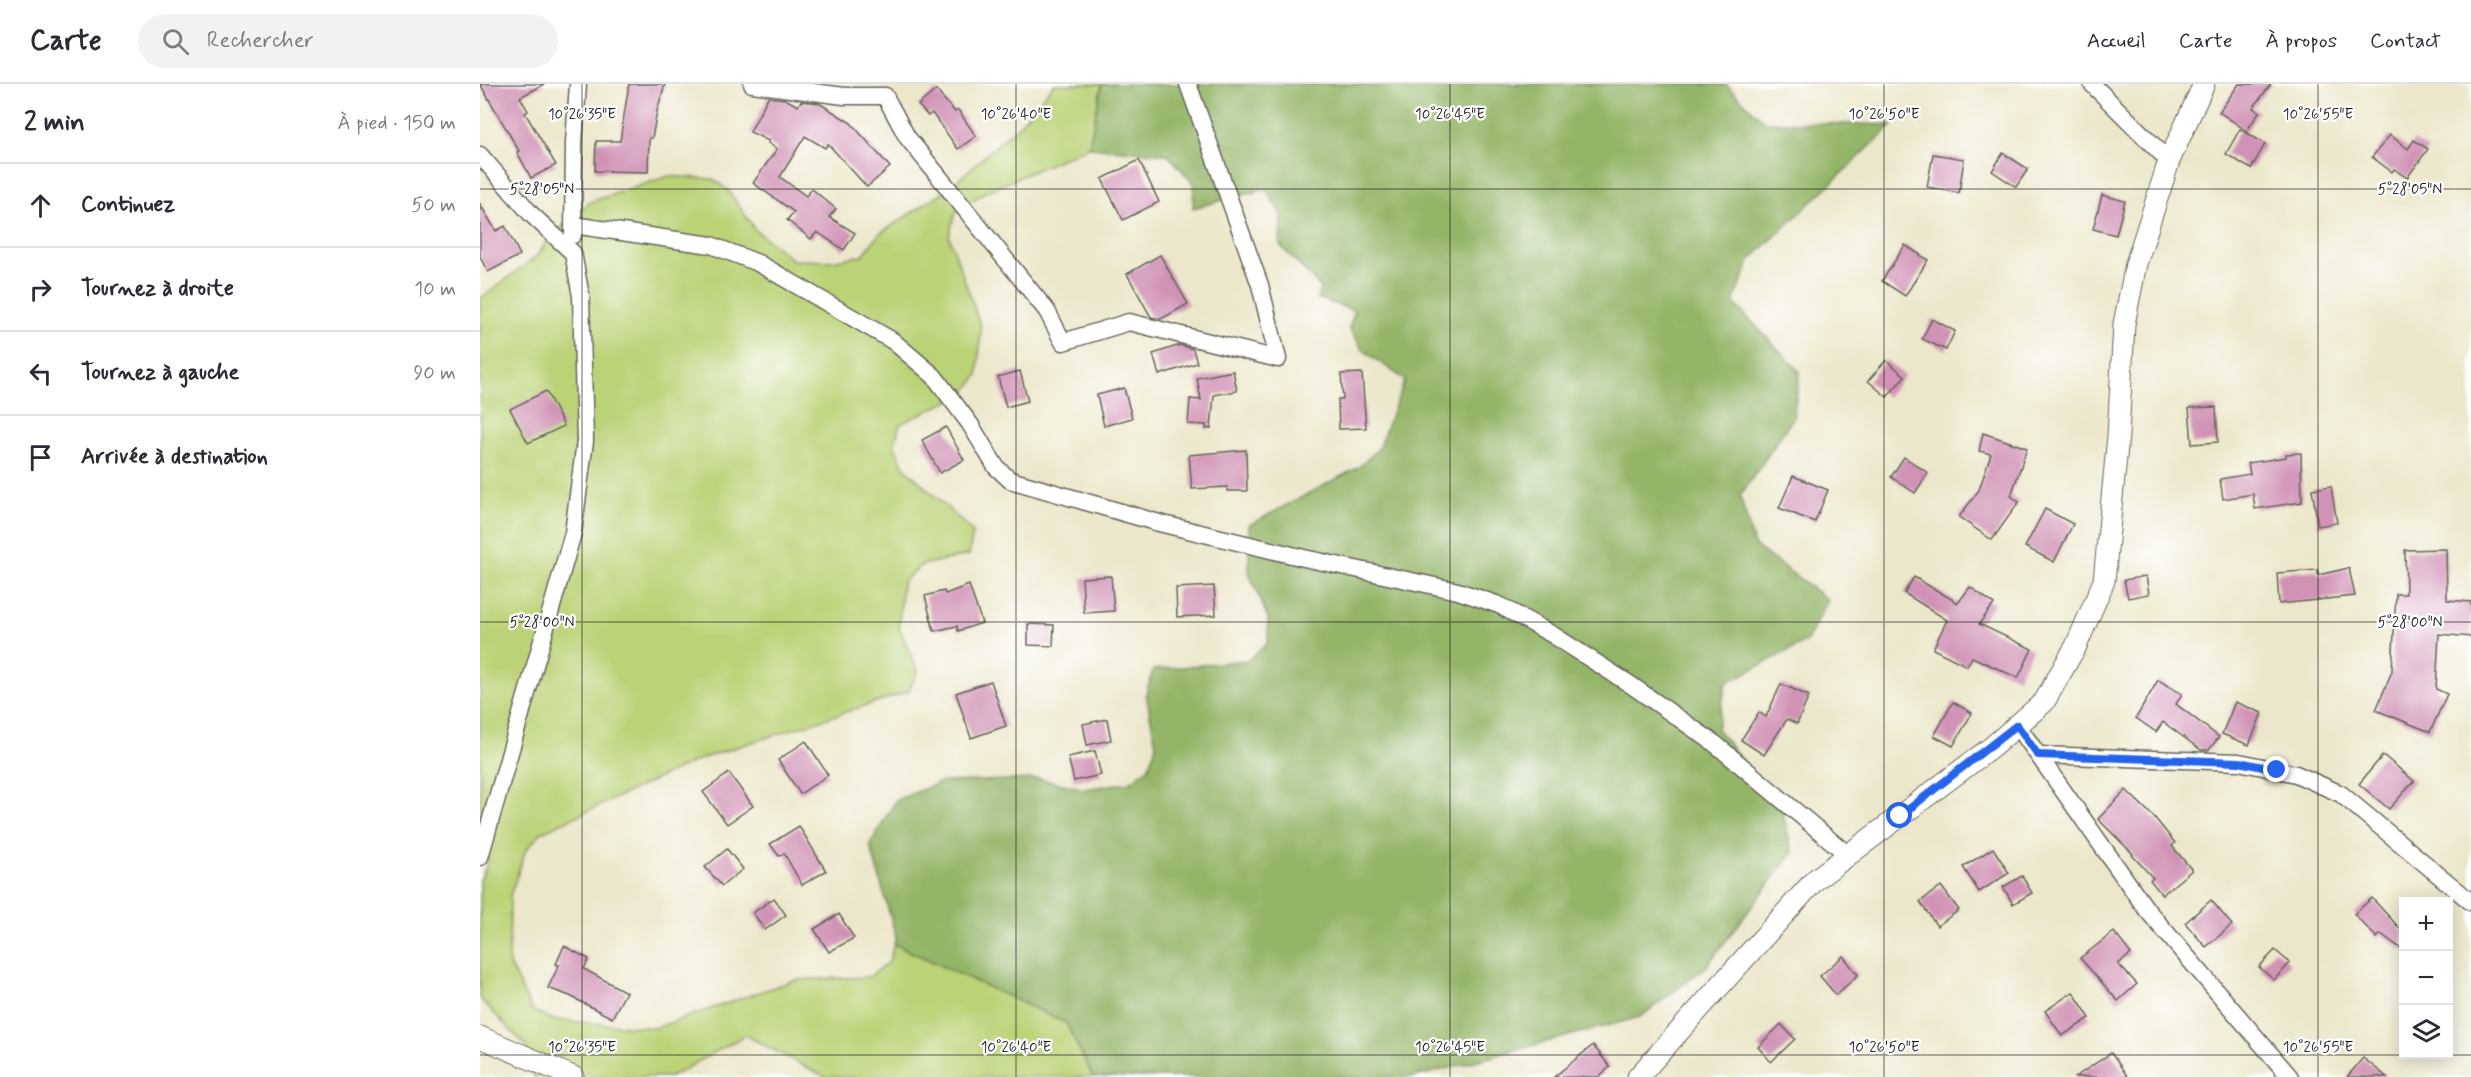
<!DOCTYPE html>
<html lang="fr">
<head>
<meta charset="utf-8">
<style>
  body { margin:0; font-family:Mynerve,sans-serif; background:#f2f2f3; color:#2b2b33 }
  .controls { position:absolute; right:18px; bottom:18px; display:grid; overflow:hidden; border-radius:0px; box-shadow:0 3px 15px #0003 }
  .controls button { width:54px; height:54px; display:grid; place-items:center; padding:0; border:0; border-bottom:2px solid #e1e1e2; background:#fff; color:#2b2b33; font:30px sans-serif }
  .stop { position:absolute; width:18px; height:18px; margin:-14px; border:4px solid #2563eb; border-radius:50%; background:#fff }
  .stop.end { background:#2563eb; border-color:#fff; box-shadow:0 2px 6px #0008 }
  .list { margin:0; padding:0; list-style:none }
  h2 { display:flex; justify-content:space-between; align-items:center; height:78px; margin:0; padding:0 24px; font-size:26px }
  h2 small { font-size:20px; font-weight:400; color:#7c7c81 }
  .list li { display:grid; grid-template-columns:39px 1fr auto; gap:18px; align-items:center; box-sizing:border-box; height:84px; padding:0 24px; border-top:2px solid #e1e1e2 }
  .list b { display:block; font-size:22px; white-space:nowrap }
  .list em { font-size:20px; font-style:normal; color:#7c7c81 }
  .icon { flex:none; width:33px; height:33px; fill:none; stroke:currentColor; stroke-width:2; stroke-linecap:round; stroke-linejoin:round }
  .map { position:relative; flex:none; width:1991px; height:993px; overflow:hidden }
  header { display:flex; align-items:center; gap:36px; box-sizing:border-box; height:84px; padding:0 30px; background:#fff; border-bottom:2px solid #e1e1e2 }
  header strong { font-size:28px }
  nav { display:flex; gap:33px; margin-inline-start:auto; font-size:21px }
  .search { width:420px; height:54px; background:#f2f2f3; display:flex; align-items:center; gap:15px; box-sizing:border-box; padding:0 21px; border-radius:33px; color:#7c7c81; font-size:22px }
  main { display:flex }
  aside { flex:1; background:#fff }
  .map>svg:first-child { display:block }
  .green { fill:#bbd377; stroke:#6c784a; stroke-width:1.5 }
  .forest { fill:#94b568; stroke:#586842; stroke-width:1.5 }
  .building { fill:#d092b5 }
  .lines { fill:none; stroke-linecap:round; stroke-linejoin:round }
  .minor-casing { stroke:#656359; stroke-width:19 }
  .tertiary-casing { stroke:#656359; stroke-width:23 }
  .minor { stroke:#fff; stroke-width:16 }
  .tertiary { stroke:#fff; stroke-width:21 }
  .route { stroke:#2563eb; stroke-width:8 }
  .ticks { fill:none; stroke:#1c1c1c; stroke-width:1.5; stroke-opacity:0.45 }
  .ticks-label { font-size:15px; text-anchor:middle; fill:#1c1c1c; stroke:#fff; stroke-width:4.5; stroke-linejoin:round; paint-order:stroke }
</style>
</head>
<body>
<header>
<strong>Carte</strong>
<div class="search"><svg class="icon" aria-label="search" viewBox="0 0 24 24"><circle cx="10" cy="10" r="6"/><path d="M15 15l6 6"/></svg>Rechercher</div>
<nav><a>Accueil</a><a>Carte</a><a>À propos</a><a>Contact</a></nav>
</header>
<main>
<aside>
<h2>2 min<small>À pied · 150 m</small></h2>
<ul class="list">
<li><svg class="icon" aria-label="ahead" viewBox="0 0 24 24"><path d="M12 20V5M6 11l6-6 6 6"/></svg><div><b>Continuez</b></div><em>50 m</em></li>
<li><svg class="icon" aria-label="right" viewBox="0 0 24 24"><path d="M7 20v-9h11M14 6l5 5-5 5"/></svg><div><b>Tournez à droite</b></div><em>10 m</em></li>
<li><svg class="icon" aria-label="left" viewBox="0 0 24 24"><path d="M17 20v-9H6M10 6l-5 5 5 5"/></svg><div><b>Tournez à gauche</b></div><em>90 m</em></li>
<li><svg class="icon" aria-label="arrive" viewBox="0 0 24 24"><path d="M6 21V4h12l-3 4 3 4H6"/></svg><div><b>Arrivée à destination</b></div></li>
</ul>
</aside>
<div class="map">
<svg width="1991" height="993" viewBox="0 0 1991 993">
  <rect width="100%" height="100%" fill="#fff"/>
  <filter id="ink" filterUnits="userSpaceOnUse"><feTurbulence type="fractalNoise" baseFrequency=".0167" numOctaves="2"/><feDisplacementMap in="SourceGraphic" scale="12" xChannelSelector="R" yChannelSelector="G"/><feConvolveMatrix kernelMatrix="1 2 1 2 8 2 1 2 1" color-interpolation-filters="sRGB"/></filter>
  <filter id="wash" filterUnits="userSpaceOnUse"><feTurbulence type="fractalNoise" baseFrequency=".008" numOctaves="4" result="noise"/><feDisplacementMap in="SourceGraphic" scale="24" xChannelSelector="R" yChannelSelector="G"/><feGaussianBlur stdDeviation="1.35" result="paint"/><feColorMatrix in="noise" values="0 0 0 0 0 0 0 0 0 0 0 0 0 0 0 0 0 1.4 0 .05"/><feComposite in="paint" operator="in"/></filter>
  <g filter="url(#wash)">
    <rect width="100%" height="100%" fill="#ece7ca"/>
    <!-- green -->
    <path class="green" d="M 574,0 L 622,0 L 609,63 L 505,108 L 475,129 L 469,152 L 501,243 L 498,291 L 484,310 L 420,340 L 414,361 L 424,383 L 493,448 L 489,471 L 441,481 L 422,499 L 419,544 L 438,587 L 428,608 L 220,675 L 62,748 L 46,766 L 30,812 L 29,880 L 52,926 L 73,936 L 175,944 L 315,896 L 389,893 L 409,878 L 414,860 L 586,939 L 613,993 L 345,993 L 265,951 L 191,993 L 54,993 L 46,962 L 0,915 L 0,795 C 14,775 8,748 0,727 L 0,215 L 58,171 L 69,154 L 110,118 L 189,92 L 233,95 L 248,106 L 276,147 L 313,176 L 352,177 L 383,171 L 399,150 L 468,105 L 540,40 Z"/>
    <!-- forest -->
    <path class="forest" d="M 622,0 L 1245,0 L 1285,38 L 1413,41 L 1271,175 L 1253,218 L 1320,288 L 1313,334 L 1260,412 L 1274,461 L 1348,516 L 1327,557 L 1246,599 L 1237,645 L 1302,726 L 1313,769 L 1225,884 L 1160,933 L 935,993 L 613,993 L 586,939 L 414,860 L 416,853 L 390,760 L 416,716 L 461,698 L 560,695 L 605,705 L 650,698 L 669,683 L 676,661 L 666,610 L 673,586 L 768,576 L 788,559 L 788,534 L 769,489 L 769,441 L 879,383 L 898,365 L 925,296 L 883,266 L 869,244 L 875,227 L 837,214 L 841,204 L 800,161 L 801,131 L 786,105 L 713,124 L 714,100 L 687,70 L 609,63 Z"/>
    <g id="blocks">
      <!-- building -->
      <g class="building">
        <path d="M 0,0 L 65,0 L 40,13 L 48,27 L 45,29 L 76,81 L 51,94 L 37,68 L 39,67 Z"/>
        <path d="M 149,0 L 185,0 L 177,27 L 172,54 L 169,54 L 168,88 L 115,87 L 116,57 L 140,57 Z"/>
        <path d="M 1759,0 L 1791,0 L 1773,24 L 1779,28 L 1767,47 L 1739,28 Z"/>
        <path d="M 456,6 L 475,28 L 478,26 L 496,52 L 478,65 L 452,29 L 448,32 L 438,21 Z"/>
        <path d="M 288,13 L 305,15 L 318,22 L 321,17 L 339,19 L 371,39 L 410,83 L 387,103 L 348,60 L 345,64 L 325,52 L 300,93 L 326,112 L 332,105 L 356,125 L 349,133 L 375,149 L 364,166 L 337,148 L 331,155 L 307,136 L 314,128 L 273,99 L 297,65 L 288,59 L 289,57 L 270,48 Z"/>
        <path d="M 1760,45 L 1785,60 L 1771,85 L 1746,70 Z"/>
        <path d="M 1910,51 L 1928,65 L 1934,56 L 1948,65 L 1927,94 L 1914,85 L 1912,88 L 1892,73 Z"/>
        <path d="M 1523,69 L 1548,85 L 1536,103 L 1512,87 Z"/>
        <path d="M 1453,70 L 1484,75 L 1479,109 L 1447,103 Z"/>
        <path d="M 659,76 L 679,118 L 643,136 L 622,95 Z"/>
        <path d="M 1622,111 L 1645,117 L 1636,151 L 1613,145 Z"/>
        <path d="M 0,120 L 16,147 L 25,142 L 40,171 L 8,188 L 0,173 Z"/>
        <path d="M 1425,161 L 1448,176 L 1425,212 L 1402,197 Z"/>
        <path d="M 680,171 L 708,220 L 681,235 L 671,233 L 647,190 Z"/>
        <path d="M 1452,235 L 1475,247 L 1466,266 L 1442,255 Z"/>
        <path d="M 700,261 L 713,265 L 717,279 L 679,291 L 673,270 Z"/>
        <path d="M 1406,276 L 1425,292 L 1407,313 L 1388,297 Z"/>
        <path d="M 540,287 L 548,317 L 526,323 L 518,293 Z"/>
        <path d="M 753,287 L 757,307 L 734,311 L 731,344 L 726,345 L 726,341 L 708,340 L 710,315 L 721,316 L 717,294 Z"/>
        <path d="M 882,289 L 886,344 L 859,345 L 858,315 L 863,315 L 861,290 Z"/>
        <path d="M 644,304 L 652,334 L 624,342 L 617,311 Z"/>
        <path d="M 66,307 L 84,342 L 48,359 L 30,325 Z"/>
        <path d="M 1736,323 L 1738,358 L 1712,360 L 1709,324 Z"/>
        <path d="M 466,343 L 484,376 L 460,389 L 442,356 Z"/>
        <path d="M 1503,349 L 1547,364 L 1531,412 L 1539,418 L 1512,456 L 1479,433 L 1499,406 L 1511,370 L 1499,367 Z"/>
        <path d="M 766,366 L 767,407 L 747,407 L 747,403 L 712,405 L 709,371 Z"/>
        <path d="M 1821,369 L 1822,418 L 1775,425 L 1773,410 L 1743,415 L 1740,395 L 1770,390 L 1768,379 L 1806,373 L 1806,370 Z"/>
        <path d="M 1424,373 L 1448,389 L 1435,409 L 1411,393 Z"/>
        <path d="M 1313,392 L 1348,406 L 1335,438 L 1299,424 Z"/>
        <path d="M 1851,402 L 1857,439 L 1838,442 L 1832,405 Z"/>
        <path d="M 1565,425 L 1593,440 L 1574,478 L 1545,463 Z"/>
        <path d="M 1966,465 L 1967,516 L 1991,518 L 1991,553 L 1959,550 L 1956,605 L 1967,610 L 1950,648 L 1896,626 L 1912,587 L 1916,510 L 1926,510 L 1925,466 Z"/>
        <path d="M 1869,484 L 1875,512 L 1799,520 L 1797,489 L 1838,486 L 1838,491 Z"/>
        <path d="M 631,492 L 634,527 L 604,529 L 602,494 Z"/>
        <path d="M 1666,492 L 1669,510 L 1648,514 L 1644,496 Z"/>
        <path d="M 1434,493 L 1478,519 L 1490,503 L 1514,520 L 1499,540 L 1552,565 L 1538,594 L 1492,573 L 1487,582 L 1453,565 L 1467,536 L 1424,509 Z"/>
        <path d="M 489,501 L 502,539 L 478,547 L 477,542 L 454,547 L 445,512 L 464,507 L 465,510 Z"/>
        <path d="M 734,502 L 736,531 L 697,533 L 696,504 Z"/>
        <path d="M 548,540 L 574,541 L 573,562 L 548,561 Z"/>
        <path d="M 1678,596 L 1702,610 L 1696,620 L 1739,653 L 1729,666 L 1721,666 L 1683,638 L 1676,648 L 1656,634 Z"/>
        <path d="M 511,597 L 526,642 L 491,654 L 476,609 Z"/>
        <path d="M 1301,600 L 1329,612 L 1317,640 L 1307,635 L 1284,671 L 1261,656 L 1279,628 L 1286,633 Z"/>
        <path d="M 1473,618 L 1492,629 L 1473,662 L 1454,652 Z"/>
        <path d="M 1755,618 L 1782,629 L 1769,661 L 1742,650 Z"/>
        <path d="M 627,635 L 631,656 L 607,661 L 603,640 Z"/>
        <path d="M 326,657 L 348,691 L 320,710 L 298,676 Z"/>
        <path d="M 615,667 L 621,691 L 594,697 L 588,673 Z"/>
        <path d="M 1903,671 L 1934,697 L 1909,725 L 1879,700 Z"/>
        <path d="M 249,689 L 273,722 L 247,740 L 223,708 Z"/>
        <path d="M 1646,706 L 1675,734 L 1695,759 L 1692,762 L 1712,786 L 1682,811 L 1670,796 L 1673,794 L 1652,771 L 1653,770 L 1618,735 Z"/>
        <path d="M 319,742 L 346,787 L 322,801 L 304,769 L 299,772 L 290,760 Z"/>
        <path d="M 1513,764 L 1529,789 L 1499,808 L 1483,783 Z"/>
        <path d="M 247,765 L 263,785 L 242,802 L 225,783 Z"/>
        <path d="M 1542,792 L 1552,809 L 1533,820 L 1523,803 Z"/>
        <path d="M 1461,802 L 1479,826 L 1457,842 L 1440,818 Z"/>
        <path d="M 294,814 L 306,831 L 285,846 L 273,829 Z"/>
        <path d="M 1892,814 L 1923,848 L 1923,866 L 1901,850 L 1897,854 L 1874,830 Z"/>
        <path d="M 1731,816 L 1752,841 L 1726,863 L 1705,839 Z"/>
        <path d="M 359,830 L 374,854 L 349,868 L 334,845 Z"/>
        <path d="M 1634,848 L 1651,870 L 1638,880 L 1657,900 L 1638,917 L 1600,874 Z"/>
        <path d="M 84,862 L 109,875 L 104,885 L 146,908 L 132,934 L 90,912 L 68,904 L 79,881 L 76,880 Z"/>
        <path d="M 1795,866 L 1810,879 L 1794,896 L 1779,883 Z"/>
        <path d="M 1363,872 L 1378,891 L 1356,911 L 1340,892 Z"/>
        <path d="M 1593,908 L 1610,934 L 1582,952 L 1565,927 Z"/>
        <path d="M 1301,940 L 1315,955 L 1291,978 L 1278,963 Z"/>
        <path d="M 1113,961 L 1130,983 L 1118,993 L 1074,993 Z"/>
        <path d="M 1631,969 L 1648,993 L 1595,993 Z"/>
        <path d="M 1883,974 L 1907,993 L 1867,993 Z"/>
      </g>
    </g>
  </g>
  <g filter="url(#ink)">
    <use href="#blocks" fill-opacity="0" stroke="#656359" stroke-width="1.5"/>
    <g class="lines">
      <!-- minor casing -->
      <g class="minor-casing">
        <g id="minor">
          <path d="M 272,0 L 364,12 L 405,12 L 427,53 L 567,227 L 583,258 L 649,238 L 798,275 L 780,201 L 708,0"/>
          <path d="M 1612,0 L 1689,77"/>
          <path d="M 0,71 L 51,130 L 93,169 L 101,212 L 105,357 L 93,449 L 0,773"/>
          <path d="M 93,141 L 231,161 L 278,179 L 413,257 L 454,292 L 490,340 L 516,383 L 530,396 L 679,439 L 824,474 L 978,507 L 1019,521 L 1073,551 L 1151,601 L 1234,659 L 1368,771"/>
          <path d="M 93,151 L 94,59 L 98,0"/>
          <path d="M 1537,641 L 1667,826 L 1810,993"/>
          <path d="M 1558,671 L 1759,678 L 1816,690 L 1861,710 L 1991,818"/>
        </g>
      </g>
      <!-- tertiary casing -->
      <g class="tertiary-casing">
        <g id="tertiary">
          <path d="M 0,953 L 93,993"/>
          <path d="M 1158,993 L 1335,796 L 1512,663 L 1564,618 L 1596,562 L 1624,497 L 1638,352 L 1644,240 L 1656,180 L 1689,77 L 1724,0"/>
        </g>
      </g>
      <!-- minor -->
      <use href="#minor" class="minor"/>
      <!-- tertiary -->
      <use href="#tertiary" class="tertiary"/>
    </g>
  </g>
  <g class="lines" filter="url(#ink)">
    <!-- route -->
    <path class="route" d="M 1420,732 L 1537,641 L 1558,671 L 1759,678 L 1797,686"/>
  </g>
  <!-- ticks -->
  <path class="ticks" d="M 102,0 L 102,993M 536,0 L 536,993M 970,0 L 970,993M 1404,0 L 1404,993M 1838,0 L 1838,993M 0,105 L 1991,105M 0,538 L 1991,538M 0,971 L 1991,971"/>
  <g class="ticks-label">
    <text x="102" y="35">10°26'35"E</text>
    <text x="536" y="35">10°26'40"E</text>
    <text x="970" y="35">10°26'45"E</text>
    <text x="1404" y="35">10°26'50"E</text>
    <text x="1838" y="35">10°26'55"E</text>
    <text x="62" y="110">5°28'05"N</text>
    <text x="1930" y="110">5°28'05"N</text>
    <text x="62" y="543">5°28'00"N</text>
    <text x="1930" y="543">5°28'00"N</text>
    <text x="102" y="968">10°26'35"E</text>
    <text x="536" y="968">10°26'40"E</text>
    <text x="970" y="968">10°26'45"E</text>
    <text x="1404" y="968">10°26'50"E</text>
    <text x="1838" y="968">10°26'55"E</text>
  </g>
</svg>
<div class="controls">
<button>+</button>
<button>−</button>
<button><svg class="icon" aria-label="layers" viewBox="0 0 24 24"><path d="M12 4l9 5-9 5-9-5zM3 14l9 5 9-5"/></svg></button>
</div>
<div class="stop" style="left:1420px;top:732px"></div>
<div class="stop end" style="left:1797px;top:686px"></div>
</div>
</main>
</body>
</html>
